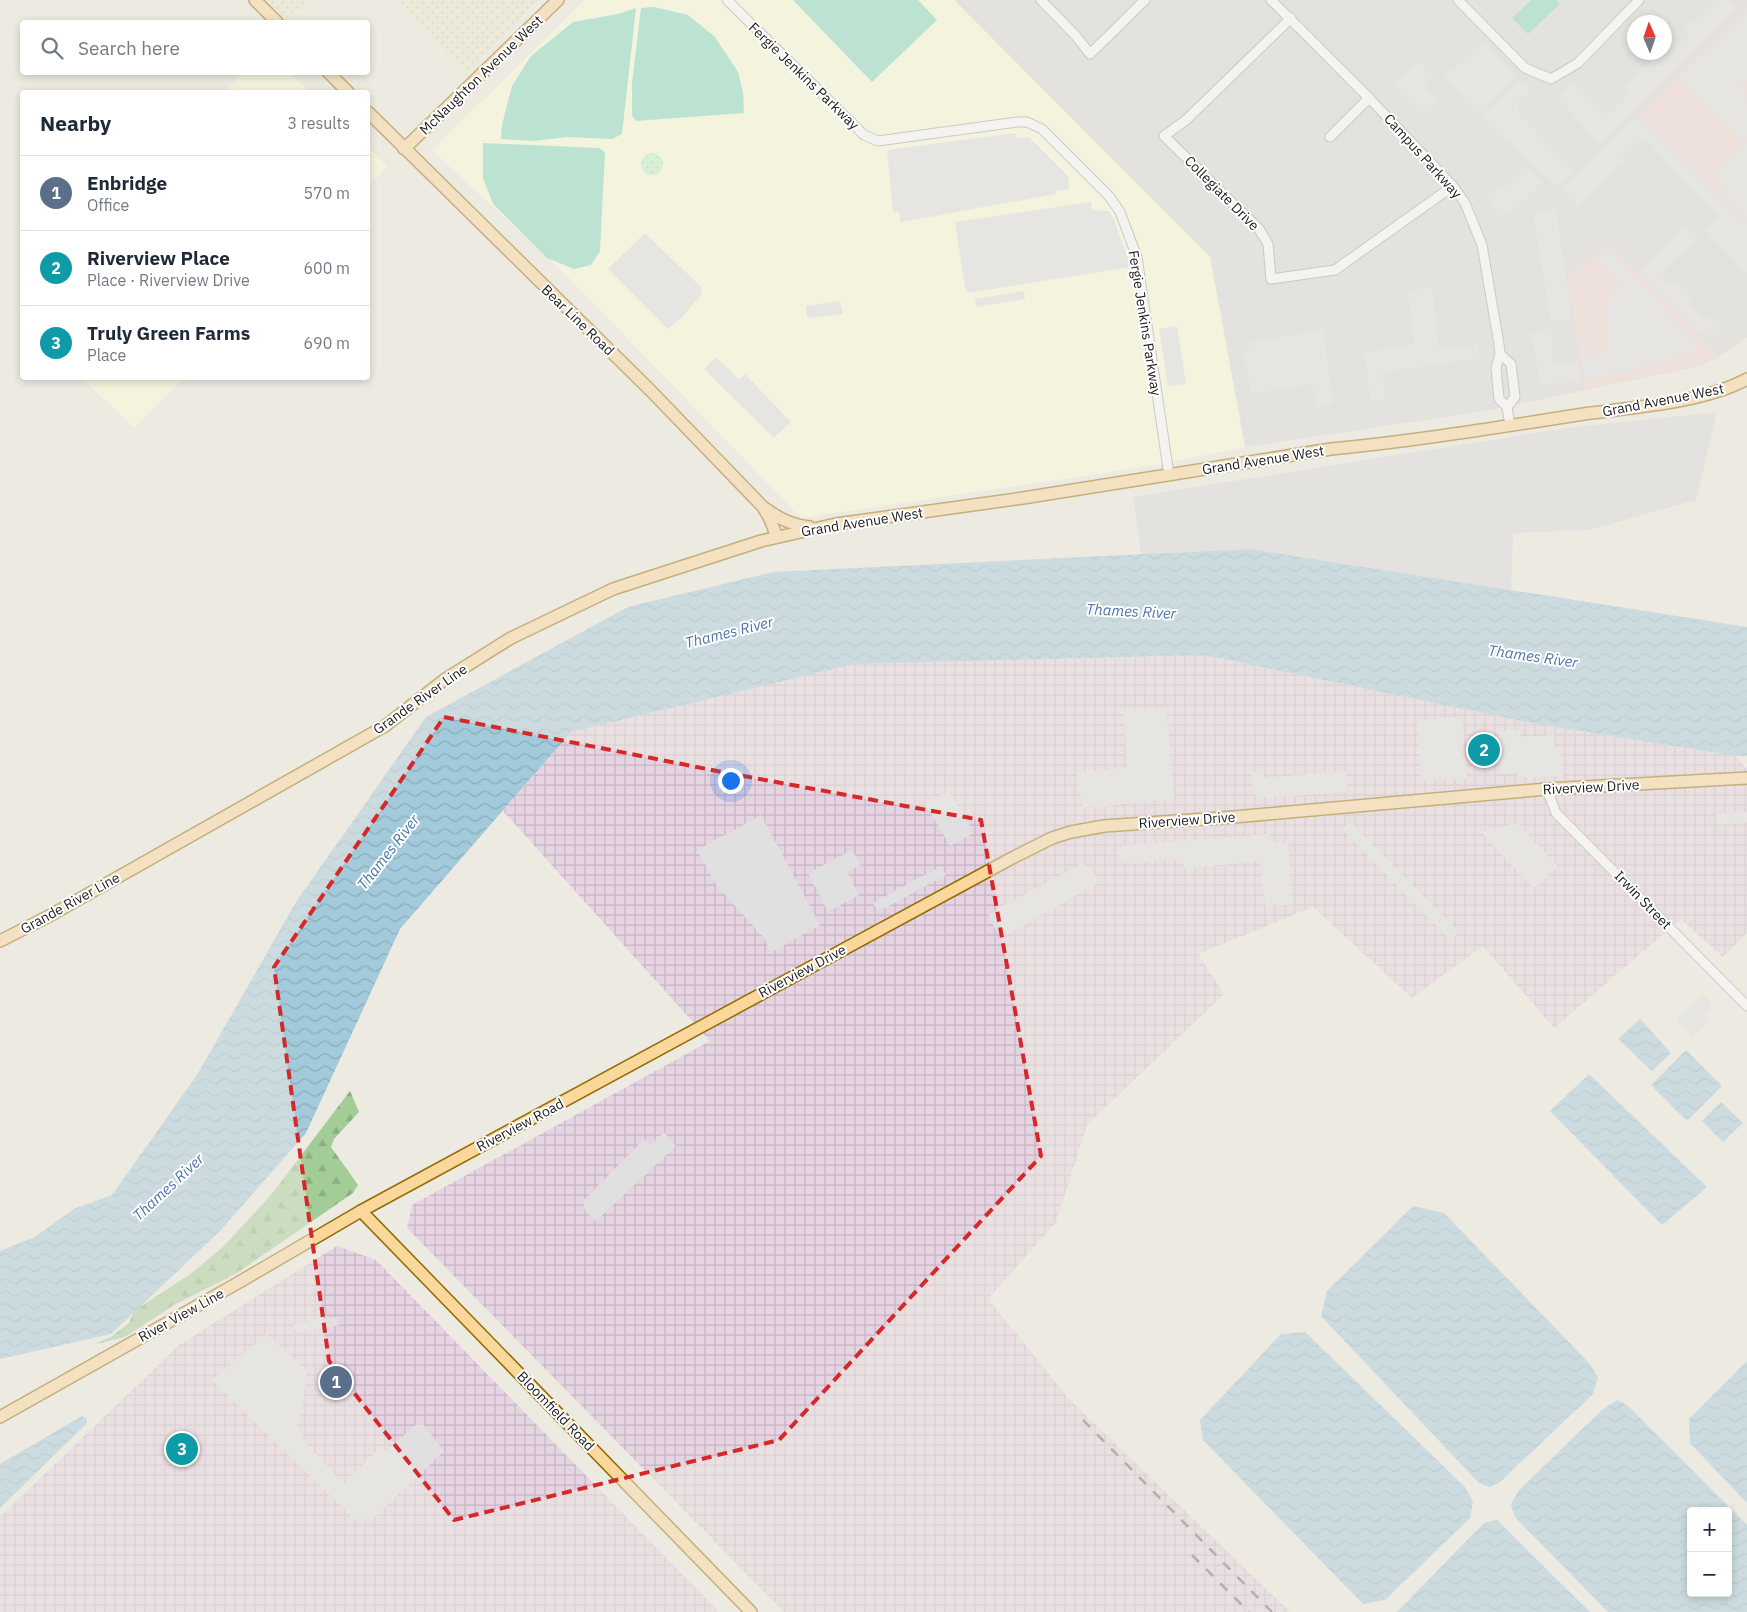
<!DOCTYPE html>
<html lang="en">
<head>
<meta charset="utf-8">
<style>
  body { margin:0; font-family:"IBM Plex Sans",sans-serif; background:#f2f2f3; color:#1f2937 }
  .controls { position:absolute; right:15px; bottom:15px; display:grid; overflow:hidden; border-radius:5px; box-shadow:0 2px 8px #0003 }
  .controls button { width:45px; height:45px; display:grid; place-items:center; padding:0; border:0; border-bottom:1px solid #e0e1e3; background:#fff; color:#1f2937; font:25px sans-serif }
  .compass { position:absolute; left:1627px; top:15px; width:45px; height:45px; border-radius:50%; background:#fff; box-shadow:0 2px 8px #0003; rotate:358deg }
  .you { position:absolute; left:730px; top:780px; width:18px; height:18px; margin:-12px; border:4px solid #fff; border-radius:50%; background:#1a73e8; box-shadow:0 0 0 8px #1a73e833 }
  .badge { display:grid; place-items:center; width:32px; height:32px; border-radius:50%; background:#2563eb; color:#fff; font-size:16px; font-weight:700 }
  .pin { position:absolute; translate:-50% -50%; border:2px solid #fff; box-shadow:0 1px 5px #0006 }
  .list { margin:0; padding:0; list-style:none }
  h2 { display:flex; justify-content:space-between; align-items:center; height:65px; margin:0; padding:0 20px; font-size:21px }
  h2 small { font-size:16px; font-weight:400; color:#747a83 }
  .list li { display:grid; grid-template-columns:32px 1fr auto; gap:15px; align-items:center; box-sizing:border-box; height:75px; padding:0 20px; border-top:1px solid #e0e1e3 }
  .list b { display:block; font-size:19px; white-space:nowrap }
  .list p { margin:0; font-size:16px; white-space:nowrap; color:#747a83 }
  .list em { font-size:16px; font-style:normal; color:#747a83 }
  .icon { flex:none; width:28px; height:28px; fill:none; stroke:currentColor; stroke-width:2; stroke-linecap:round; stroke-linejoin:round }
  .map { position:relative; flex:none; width:1747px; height:1612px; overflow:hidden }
  .search { position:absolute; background:#fff; box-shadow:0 2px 8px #0003; left:20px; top:20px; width:350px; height:55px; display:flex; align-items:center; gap:12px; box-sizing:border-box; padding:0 18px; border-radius:5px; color:#747a83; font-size:19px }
  .panel { position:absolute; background:#fff; box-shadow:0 2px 8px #0003; left:20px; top:90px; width:350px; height:290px; border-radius:5px }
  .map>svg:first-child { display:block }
  .residential { fill:#dad9d9; fill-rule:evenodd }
  .commercial { fill:#efd4d1 }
  .industrial { fill:url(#industrial-grid) }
  .education { fill:#fcfeda }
  .farmland { fill:url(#farmland-dots) }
  .forest { fill:url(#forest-firs) }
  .park { fill:url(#park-dots) }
  .pitch { fill:#80dcbe }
  .parking { fill:#e0e0e0 }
  .water { fill:url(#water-waves); fill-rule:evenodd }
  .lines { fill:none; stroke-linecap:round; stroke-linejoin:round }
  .minor-casing { stroke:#a3a3a3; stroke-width:11 }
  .major-casing { stroke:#926b02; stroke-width:14 }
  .minor { stroke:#fff; stroke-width:9 }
  .major { stroke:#fad79a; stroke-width:11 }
  .rail { stroke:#6a6a6a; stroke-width:2.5; stroke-dasharray:10 10; stroke-linecap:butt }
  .marked { fill:none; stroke:#d62828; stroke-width:4; stroke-dasharray:10 6; stroke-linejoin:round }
  .labels { text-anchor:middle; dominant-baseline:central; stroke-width:4; stroke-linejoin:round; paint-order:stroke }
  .street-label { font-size:14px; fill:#1c1c1c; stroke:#fff }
  .water-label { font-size:15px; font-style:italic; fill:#4b74aa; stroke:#fff }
</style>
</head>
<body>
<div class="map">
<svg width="1747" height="1612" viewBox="0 0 1747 1612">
  <defs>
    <pattern id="industrial-grid" width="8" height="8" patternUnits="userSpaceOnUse" patternTransform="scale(1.25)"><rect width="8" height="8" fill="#e6d4e2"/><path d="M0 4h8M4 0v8" fill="none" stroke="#c5b5c1"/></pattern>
    <pattern id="farmland-dots" width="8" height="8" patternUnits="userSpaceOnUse" patternTransform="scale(1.25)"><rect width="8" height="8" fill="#e8eccd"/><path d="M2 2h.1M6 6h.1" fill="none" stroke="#c6caaf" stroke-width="1.8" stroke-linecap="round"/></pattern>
    <pattern id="forest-firs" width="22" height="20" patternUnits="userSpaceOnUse" patternTransform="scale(1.25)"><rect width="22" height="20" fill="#a3cc97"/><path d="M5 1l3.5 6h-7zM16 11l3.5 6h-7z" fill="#8caf82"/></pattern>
    <pattern id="park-dots" width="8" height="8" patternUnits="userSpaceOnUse" patternTransform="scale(1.25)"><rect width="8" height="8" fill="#bef8c6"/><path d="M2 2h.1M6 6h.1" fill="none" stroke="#a3d4aa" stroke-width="1.8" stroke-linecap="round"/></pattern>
    <pattern id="water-waves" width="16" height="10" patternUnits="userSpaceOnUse" patternTransform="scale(1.25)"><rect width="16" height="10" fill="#a2cadb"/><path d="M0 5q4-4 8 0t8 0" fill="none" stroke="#8badbb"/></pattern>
  </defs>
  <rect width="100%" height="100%" fill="#edeae2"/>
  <!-- residential -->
  <g class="residential">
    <path d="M 954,0 L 1744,0 L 1747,1 L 1747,7 L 1638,114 L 1747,220 L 1747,337 L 1718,357 L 1699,366 L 1486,411 L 1245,447 L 1210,257 ZM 1634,22 L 1664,22 L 1664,52 L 1634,52 Z"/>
    <path d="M 1717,412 L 1696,500 L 1589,530 L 1513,533 L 1511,590 L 1249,549 L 1141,554 L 1133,497 L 1567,428 Z"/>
  </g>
  <!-- commercial -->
  <g class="commercial">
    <path d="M 1747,7 L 1747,220 L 1638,114 Z"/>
    <path d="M 1608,244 L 1718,357 L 1699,366 L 1585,390 L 1568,277 Z"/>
  </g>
  <!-- industrial -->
  <g class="industrial">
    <path d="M 1204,655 L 1531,723 L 1736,756 L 1747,770 L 1747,933 L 1723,957 L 1681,919 L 1554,1028 L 1483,946 L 1412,998 L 1313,907 L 1198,954 L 1224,994 L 1087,1125 L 1056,1222 L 988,1299 L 1070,1400 L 1290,1612 L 784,1612 L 407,1228 L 412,1205 L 710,1041 L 503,811 L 571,732 L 854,664 Z"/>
    <path d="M 337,1246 L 376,1260 L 719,1612 L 0,1612 L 0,1517 L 179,1345 Z"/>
  </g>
  <!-- education -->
  <g class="education">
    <path d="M 585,0 L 954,0 L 1210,257 L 1245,447 L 1157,465 L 801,518 L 570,279 L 432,150 Z"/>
    <path d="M 244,72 L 289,73 L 310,92 L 224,92 Z"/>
    <path d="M 368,147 L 387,166 L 368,186 Z"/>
    <path d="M 82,378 L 183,378 L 134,428 Z"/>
  </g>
  <!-- farmland -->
  <g class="farmland">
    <path d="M 267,0 L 311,0 L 285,19 Z"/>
    <path d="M 397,0 L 539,0 L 466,74 Z"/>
  </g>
  <!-- forest -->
  <path class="forest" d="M 350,1091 L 359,1112 L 334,1139 L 331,1147 L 358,1185 L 353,1193 L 237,1273 L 174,1305 L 125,1337 L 92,1345 L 111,1337 L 129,1323 L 134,1311 L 189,1275 L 223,1247 L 271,1195 Z"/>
  <!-- park -->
  <circle class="park" cx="652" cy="164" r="11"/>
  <!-- pitch -->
  <g class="pitch">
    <path d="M 793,0 L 918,0 L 937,20 L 872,82 Z"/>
    <path d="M 1531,0 L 1557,0 L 1560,4 L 1528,34 L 1512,18 Z"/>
    <path d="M 654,7 L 688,15 L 715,37 L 738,72 L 743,92 L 744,113 L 636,121 L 632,115 L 632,83 L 641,8 Z"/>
    <path d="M 636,8 L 622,134 L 612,139 L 567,137 L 534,141 L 501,139 L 502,125 L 512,86 L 531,56 L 573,22 L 618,14 Z"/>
    <path d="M 483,143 L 599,148 L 605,152 L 600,251 L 591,265 L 574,269 L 547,258 L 493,204 L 483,178 Z"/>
  </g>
  <!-- parking -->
  <g class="parking">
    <path d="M 1716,0 L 1728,0 L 1737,9 L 1600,144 L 1557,98 L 1575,82 L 1606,116 L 1630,92 L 1625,87 L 1658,54 L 1664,58 L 1689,36 L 1683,30 Z"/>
    <path d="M 1747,10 L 1747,79 L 1741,86 L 1747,98 L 1747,136 L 1742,140 L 1678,78 Z"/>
    <path d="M 1482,42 L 1516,76 L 1478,113 L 1444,77 Z"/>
    <path d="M 1419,61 L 1434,76 L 1424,87 L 1439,101 L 1424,116 L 1393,86 Z"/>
    <path d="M 1520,79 L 1533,89 L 1518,103 L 1519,113 L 1574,169 L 1557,187 L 1481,117 Z"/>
    <path d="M 1637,116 L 1747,223 L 1747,274 L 1705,231 L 1719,216 L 1643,137 L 1627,152 L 1623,152 L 1621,155 L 1626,160 L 1577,207 L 1562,190 Z"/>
    <path d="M 1016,133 L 1017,138 L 1029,137 L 1068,176 L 1069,189 L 1055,191 L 1056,194 L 901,222 L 899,212 L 893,212 L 887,150 Z"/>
    <path d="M 1747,141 L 1747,218 L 1719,190 L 1725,185 L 1714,173 Z"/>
    <path d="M 1527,167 L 1543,183 L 1522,204 L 1498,217 L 1488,194 L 1506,185 Z"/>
    <path d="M 1091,202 L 1092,210 L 1109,211 L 1114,220 L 1131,267 L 968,293 L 965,288 L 955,222 Z"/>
    <path d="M 1556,210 L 1572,319 L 1551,322 L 1533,213 Z"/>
    <path d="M 1685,226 L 1697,239 L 1663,271 L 1663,279 L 1673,287 L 1678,283 L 1693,298 L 1688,303 L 1705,320 L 1711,315 L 1723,327 L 1712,339 L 1705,332 L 1700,336 L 1638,272 Z"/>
    <path d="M 645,233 L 701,287 L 702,294 L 683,316 L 668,329 L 608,269 Z"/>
    <path d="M 1607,248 L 1695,341 L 1698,349 L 1627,372 L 1585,380 L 1581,356 L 1608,352 L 1606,302 L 1621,285 L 1596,259 Z"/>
    <path d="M 1432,287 L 1439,349 L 1478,345 L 1479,358 L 1382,372 L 1385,399 L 1371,401 L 1364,352 L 1414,344 L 1408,292 Z"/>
    <path d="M 1024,291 L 1025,299 L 976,307 L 975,299 Z"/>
    <path d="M 840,301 L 843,314 L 807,318 L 806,306 Z"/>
    <path d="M 1177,326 L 1186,384 L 1168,386 L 1159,329 Z"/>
    <path d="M 1323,329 L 1333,404 L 1318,408 L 1312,385 L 1251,393 L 1243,353 L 1250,352 L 1248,343 Z"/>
    <path d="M 1551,329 L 1554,366 L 1578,362 L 1582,382 L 1540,384 L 1531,332 Z"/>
    <path d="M 716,357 L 739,379 L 745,374 L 791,422 L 774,438 L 704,369 Z"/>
    <path d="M 1166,707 L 1174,799 L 1083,808 L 1076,772 L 1127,768 L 1123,709 Z"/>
    <path d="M 1462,717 L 1467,778 L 1421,781 L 1417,720 Z"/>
    <path d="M 1520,730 L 1521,737 L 1554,735 L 1555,747 L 1561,747 L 1563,776 L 1518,778 L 1517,773 L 1501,774 L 1499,731 Z"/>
    <path d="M 1262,771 L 1264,778 L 1346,771 L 1347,792 L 1257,798 L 1252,790 L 1251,772 Z"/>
    <path d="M 949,791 L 974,833 L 950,846 L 925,803 Z"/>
    <path d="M 1747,812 L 1747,822 L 1717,825 L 1716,814 Z"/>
    <path d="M 761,815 L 820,925 L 770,953 L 764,938 L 717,886 L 697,850 Z"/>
    <path d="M 1350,822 L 1459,932 L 1450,940 L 1342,829 Z"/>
    <path d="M 1517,823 L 1558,866 L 1534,889 L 1481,832 Z"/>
    <path d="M 1269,834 L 1271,842 L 1288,843 L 1292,905 L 1265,906 L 1260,861 L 1184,869 L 1183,858 L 1126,864 L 1118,855 L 1117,846 Z"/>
    <path d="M 852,850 L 861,865 L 847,872 L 859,895 L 828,912 L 808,873 Z"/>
    <path d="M 1083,863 L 1102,881 L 1007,935 L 1002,928 L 996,931 L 988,914 Z"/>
    <path d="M 941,866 L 946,875 L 878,912 L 873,903 Z"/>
    <path d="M 1703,994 L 1712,1005 L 1704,1014 L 1710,1020 L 1693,1037 L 1676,1020 Z"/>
    <path d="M 664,1132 L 676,1146 L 596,1221 L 585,1211 L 583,1201 L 644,1139 L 650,1145 Z"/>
    <path d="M 339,1317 L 340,1325 L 296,1333 L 293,1325 L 310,1320 Z"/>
    <path d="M 266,1335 L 286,1350 L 307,1371 L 303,1405 L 297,1427 L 312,1450 L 344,1483 L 381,1446 L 386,1451 L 415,1425 L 423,1424 L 444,1451 L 369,1523 L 363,1518 L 359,1524 L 212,1380 Z"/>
  </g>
  <!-- water -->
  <g class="water">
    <path d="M 1249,549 L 1747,627 L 1747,756 L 1736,756 L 1531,723 L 1204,655 L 854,664 L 571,732 L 400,929 L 306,1133 L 219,1232 L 111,1334 L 0,1359 L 0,1251 L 35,1237 L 74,1209 L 112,1195 L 197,1075 L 296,902 L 426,717 L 628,607 L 773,572 Z"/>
    <path d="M 1640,1019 L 1671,1053 L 1652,1071 L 1618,1039 Z"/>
    <path d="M 1686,1050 L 1722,1086 L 1687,1121 L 1651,1085 Z"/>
    <path d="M 1589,1074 L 1707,1187 L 1662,1225 L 1550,1111 Z"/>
    <path d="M 1721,1102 L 1743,1123 L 1723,1142 L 1702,1121 Z"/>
    <path d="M 1413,1206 L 1444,1213 L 1589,1363 L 1598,1377 L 1593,1394 L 1501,1481 L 1490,1487 L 1479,1483 L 1321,1316 L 1327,1291 Z"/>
    <path d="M 1305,1332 L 1465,1487 L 1473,1502 L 1470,1518 L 1385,1600 L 1363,1604 L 1203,1440 L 1200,1420 L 1281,1334 Z"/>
    <path d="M 1747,1361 L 1747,1503 L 1690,1443 L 1689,1419 Z"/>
    <path d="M 1617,1400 L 1627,1405 L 1747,1525 L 1747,1612 L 1608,1612 L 1515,1517 L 1511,1505 L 1519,1490 L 1602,1410 ZM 1691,1511 L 1728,1511 L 1728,1593 L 1691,1593 Z"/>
    <path d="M 82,1416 L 87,1419 L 87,1423 L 0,1508 L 0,1464 Z"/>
    <path d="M 1497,1520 L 1590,1612 L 1397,1612 L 1484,1523 Z"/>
  </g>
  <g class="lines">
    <!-- minor casing -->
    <g class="minor-casing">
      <g id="minor">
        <path d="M 727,0 L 864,135 L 878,141 L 885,140 L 1017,122 L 1027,122 L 1042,129 L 1109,196 L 1120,212 L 1137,257 L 1169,475"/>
        <path d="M 1041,0 L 1076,36 L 1090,54 L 1145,0"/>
        <path d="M 1271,0 L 1369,98 L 1453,186 L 1465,203 L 1482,245 L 1499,344 L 1500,354 L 1496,368 L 1499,399 L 1507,407 L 1510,425"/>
        <path d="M 1458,0 L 1525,68 L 1551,79 L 1578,63 L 1639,0"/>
        <path d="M 1291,18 L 1186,120 L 1164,136 L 1259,229 L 1268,244 L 1271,279 L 1335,270 L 1453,186"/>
        <path d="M 1330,137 L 1369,98"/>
        <path d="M 1500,354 L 1511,364 L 1515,397 L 1507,407"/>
        <path d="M 1547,789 L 1556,813 L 1747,1006"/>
      </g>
    </g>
    <!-- major casing -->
    <g class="major-casing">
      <g id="major">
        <path d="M 255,0 L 277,22"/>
        <path d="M 328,72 L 348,92"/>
        <path d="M 368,112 L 650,390 L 763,507 L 770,519 L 777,537"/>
        <path d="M 404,149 L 558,0"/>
        <path d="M 766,509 C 780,519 792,525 810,527"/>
        <path d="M 0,941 L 51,915 L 385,726 L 444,680 L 511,638 L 613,589 L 761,541 L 836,524 L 1023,498 L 1331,449 C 1416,441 1500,427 1584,414 C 1634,407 1703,403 1747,379"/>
        <path d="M 361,1211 L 751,1612"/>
        <path d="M 0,1417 L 236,1284 L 361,1211 L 1014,857 L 1052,838 L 1071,832 L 1104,826 L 1234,817 L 1547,789 L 1747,778"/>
      </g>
    </g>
    <!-- minor -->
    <use href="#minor" class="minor"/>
    <!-- major -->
    <use href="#major" class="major"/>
    <!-- rail -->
    <g class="rail">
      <path d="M 1083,1420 L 1272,1612"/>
      <path d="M 1192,1555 L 1249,1612"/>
    </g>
  </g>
  <!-- marked area -->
  <path d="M0 0H1747V1612H0ZM 444,717 L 722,772 L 981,820 L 1041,1156 L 779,1440 L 454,1520 L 329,1361 L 274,967 Z" fill="#edeae2" fill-opacity=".55" fill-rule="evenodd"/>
  <path class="marked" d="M 444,717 L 722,772 L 981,820 L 1041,1156 L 779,1440 L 454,1520 L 329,1361 L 274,967 Z"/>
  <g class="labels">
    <!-- street labels -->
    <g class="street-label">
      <text transform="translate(481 75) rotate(-44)">McNaughton Avenue West</text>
      <text transform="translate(804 76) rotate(44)">Fergie Jenkins Parkway</text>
      <text transform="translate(1423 156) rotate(48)">Campus Parkway</text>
      <text transform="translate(1222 193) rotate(45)">Collegiate Drive</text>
      <text transform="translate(578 320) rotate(44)">Bear Line Road</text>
      <text transform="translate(1145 323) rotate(81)">Fergie Jenkins Parkway</text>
      <text transform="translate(1663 400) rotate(-11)">Grand Avenue West</text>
      <text transform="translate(1263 460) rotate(-9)">Grand Avenue West</text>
      <text transform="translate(862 522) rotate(-9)">Grand Avenue West</text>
      <text transform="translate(420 699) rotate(-35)">Grande River Line</text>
      <text transform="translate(1591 787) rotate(-3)">Riverview Drive</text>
      <text transform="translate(1187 820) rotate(-4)">Riverview Drive</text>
      <text transform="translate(1643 900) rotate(46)">Irwin Street</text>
      <text transform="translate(70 903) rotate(-29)">Grande River Line</text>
      <text transform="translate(802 971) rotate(-28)">Riverview Drive</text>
      <text transform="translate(520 1125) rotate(-28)">Riverview Road</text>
      <text transform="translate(181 1315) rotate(-29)">River View Line</text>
      <text transform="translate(556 1411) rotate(46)">Bloomfield Road</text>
    </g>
    <!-- water labels -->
    <g class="water-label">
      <text transform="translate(1131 611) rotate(3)">Thames River</text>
      <text transform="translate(729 632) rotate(-14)">Thames River</text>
      <text transform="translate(1533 656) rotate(8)">Thames River</text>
      <text transform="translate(388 852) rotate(-52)">Thames River</text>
      <text transform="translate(168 1187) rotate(-43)">Thames River</text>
    </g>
  </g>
</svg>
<div class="controls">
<button>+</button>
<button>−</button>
</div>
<svg class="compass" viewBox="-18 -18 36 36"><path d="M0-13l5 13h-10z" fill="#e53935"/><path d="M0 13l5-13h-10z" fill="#747a83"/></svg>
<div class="you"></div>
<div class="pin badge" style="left:336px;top:1382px;background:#5c6f8a">1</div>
<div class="pin badge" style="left:1484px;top:750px;background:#0f9aa8">2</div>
<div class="pin badge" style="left:182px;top:1449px;background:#0f9aa8">3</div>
<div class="search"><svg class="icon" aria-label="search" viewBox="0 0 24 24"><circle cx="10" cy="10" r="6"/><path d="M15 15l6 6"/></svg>Search here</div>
<section class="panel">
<h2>Nearby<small>3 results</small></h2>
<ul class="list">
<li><span class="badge" style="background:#5c6f8a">1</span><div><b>Enbridge</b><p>Office</p></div><em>570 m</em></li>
<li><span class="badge" style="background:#0f9aa8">2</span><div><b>Riverview Place</b><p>Place · Riverview Drive</p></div><em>600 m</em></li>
<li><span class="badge" style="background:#0f9aa8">3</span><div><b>Truly Green Farms</b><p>Place</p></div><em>690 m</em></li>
</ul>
</section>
</div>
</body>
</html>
